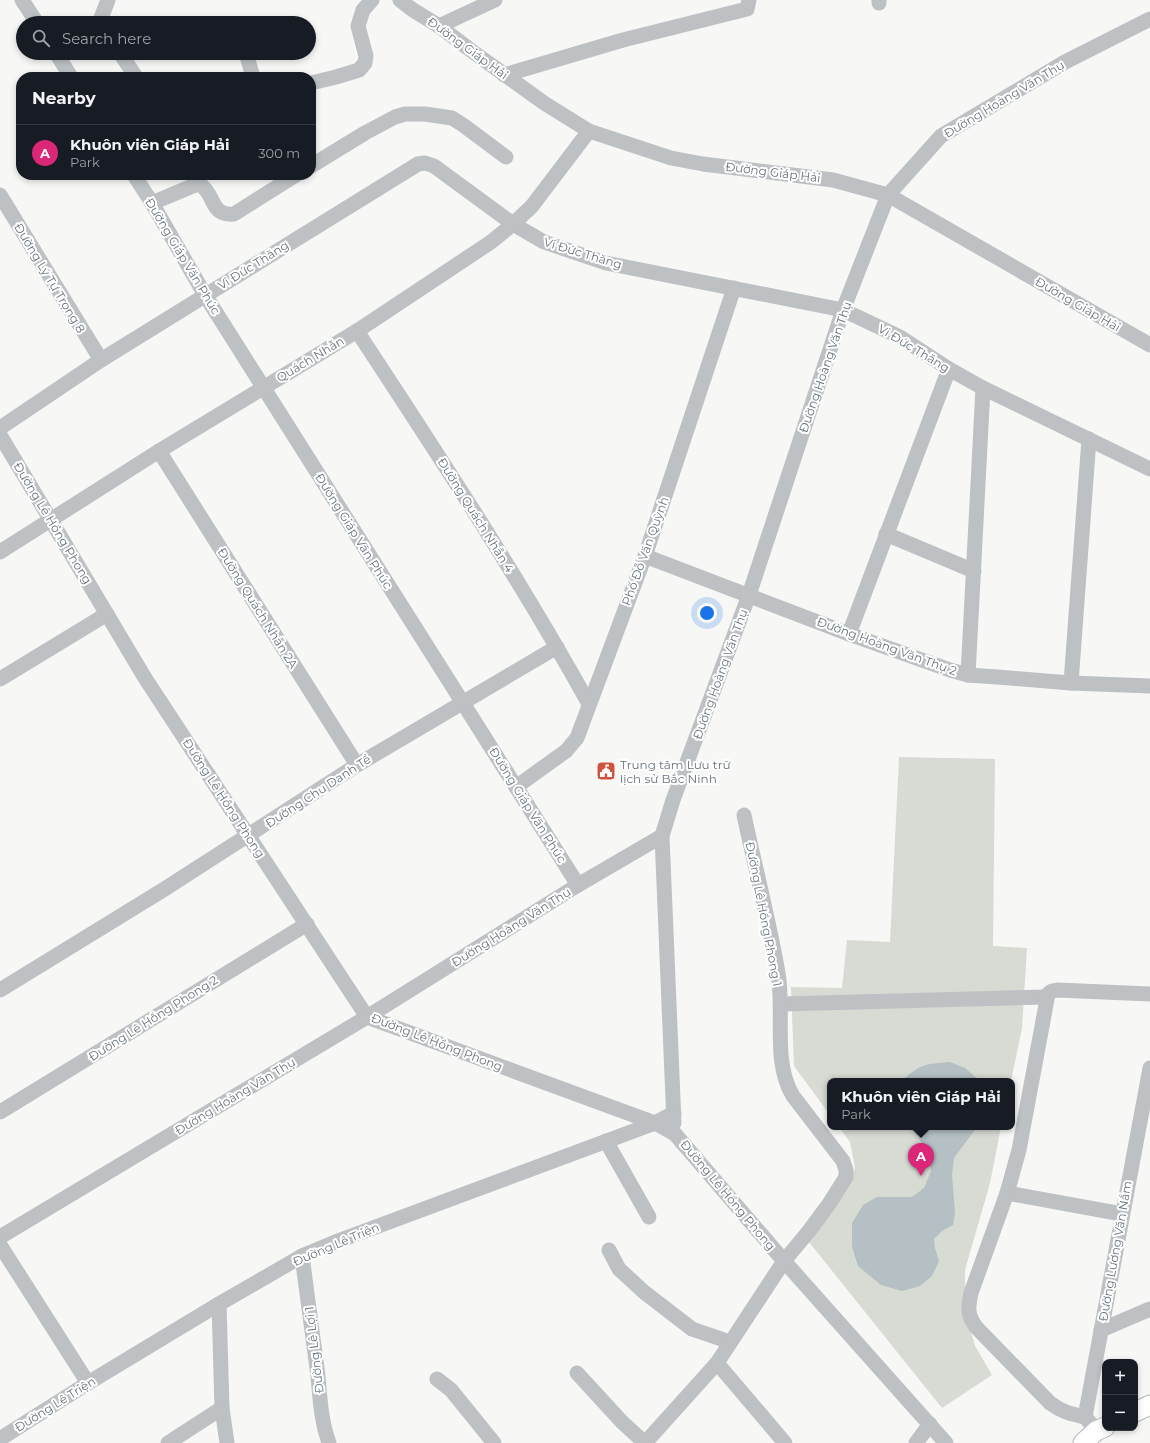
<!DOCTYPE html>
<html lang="en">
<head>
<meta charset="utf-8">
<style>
  body { margin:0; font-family:Montserrat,sans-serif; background:#242831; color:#f1f3f6 }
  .controls { position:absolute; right:12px; bottom:12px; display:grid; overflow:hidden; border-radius:8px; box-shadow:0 2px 6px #0003 }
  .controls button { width:36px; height:36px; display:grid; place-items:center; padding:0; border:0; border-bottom:1px solid #363941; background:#171b24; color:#f1f3f6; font:20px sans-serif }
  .you { position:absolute; left:707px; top:613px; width:14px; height:14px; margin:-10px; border:3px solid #fff; border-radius:50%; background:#1a73e8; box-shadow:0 0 0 6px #1a73e833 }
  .badge { display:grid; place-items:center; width:26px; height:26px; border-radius:50%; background:#db2777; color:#fff; font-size:13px; font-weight:700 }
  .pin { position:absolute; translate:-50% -33px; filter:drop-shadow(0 1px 2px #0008) }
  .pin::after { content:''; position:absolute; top:21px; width:14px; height:12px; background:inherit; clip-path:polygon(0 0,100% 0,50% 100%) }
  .popup { position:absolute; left:827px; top:1078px; width:188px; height:52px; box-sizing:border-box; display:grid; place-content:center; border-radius:8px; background:#171b24; filter:drop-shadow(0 1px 3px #0005); font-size:13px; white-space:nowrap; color:#9ea1a6 }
  .popup b { font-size:15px; color:#f1f3f6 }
  .popup::after { content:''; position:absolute; left:50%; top:100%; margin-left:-8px; border:8px solid transparent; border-top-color:#171b24 }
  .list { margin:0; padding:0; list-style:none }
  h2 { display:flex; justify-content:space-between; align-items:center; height:52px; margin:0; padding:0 16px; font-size:17px }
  h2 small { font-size:13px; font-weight:400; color:#9ea1a6 }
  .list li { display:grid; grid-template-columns:26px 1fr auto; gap:12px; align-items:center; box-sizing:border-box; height:56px; padding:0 16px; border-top:1px solid #363941 }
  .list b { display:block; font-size:15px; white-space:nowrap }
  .list p { margin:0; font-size:13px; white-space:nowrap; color:#9ea1a6 }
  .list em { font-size:13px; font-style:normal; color:#9ea1a6 }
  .icon { flex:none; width:22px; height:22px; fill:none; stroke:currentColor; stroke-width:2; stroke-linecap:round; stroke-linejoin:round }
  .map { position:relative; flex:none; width:1150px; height:1443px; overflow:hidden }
  .search { position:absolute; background:#171b24; box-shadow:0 2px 6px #0003; left:16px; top:16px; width:300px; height:44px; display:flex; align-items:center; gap:10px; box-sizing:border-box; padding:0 14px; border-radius:22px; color:#9ea1a6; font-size:15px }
  .panel { position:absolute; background:#171b24; box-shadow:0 2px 6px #0003; left:16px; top:72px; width:300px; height:108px; border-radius:16px }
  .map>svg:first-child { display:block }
  .green { fill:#d7dbd4 }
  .water { fill:#b4c0c3 }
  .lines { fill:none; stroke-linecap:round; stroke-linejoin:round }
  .major-casing { stroke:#b1b6b8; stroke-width:21 }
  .minor { stroke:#bdc1c4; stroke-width:15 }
  .major { stroke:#fff; stroke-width:19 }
  .labels { text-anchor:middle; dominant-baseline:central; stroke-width:4; stroke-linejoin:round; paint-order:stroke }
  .street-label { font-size:12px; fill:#66747c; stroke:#fff }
  .poi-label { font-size:12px; fill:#66747c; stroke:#fff; text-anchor:start }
</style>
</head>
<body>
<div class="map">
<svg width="1150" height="1443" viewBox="0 0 1150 1443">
  <rect width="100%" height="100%" fill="#f7f7f5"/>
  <!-- green -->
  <g class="green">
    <path d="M 899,757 L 995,759 L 993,946 L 1027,948 L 1022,1028 L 1011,1081 L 830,1081 L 830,1115 L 794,1066 L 791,987 L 842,988 L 847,940 L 890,942 Z"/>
    <path d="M 839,1127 L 1001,1127 L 990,1183 L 965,1270 L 965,1311 L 975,1346 L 992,1375 L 942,1408 L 809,1242 L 844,1194 L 855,1168 L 850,1142 Z"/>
  </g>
  <!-- water -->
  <g class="water">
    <path d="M 950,1062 L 965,1068 L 980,1081 L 902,1081 C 920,1064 925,1064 950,1062 Z"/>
    <path d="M 908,1127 L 977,1127 L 954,1158 L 952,1174 L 955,1213 L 953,1225 L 942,1231 L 934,1239 L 935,1248 L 939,1261 L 932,1276 L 920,1286 L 902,1291 L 881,1285 L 858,1266 L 852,1247 L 852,1223 L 863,1205 L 877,1197 L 912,1197 L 924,1188 L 931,1171 L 928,1154 L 918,1137 Z"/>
  </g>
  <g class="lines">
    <!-- major casing -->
    <g class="major-casing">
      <g id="major">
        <path d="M 1135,1412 L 1150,1405"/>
        <path d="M 1083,1443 L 1096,1431 L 1105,1427"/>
      </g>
    </g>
    <!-- minor -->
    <g class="minor">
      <path d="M 22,0 L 37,23"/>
      <path d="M 400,0 L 413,10 L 439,26 L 469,49 L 544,103 L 589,131 L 671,158 L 703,164 L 833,180 L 888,195 L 1150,345"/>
      <path d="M 879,0 L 879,3"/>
      <path d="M 101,23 L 101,18 L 108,0"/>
      <path d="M 439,26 L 495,0"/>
      <path d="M 56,53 L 71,77"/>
      <path d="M 120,53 L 136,77"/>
      <path d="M 246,53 L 253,77"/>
      <path d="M 504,75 L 623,40 L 747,9 L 749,0"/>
      <path d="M 311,83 L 336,77 L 359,70 L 365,63 L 366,56 L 358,26 L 363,10 L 372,0"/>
      <path d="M 311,166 L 365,133 L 395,117 L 405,114 L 425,114 L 452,118 L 463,125 L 506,157"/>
      <path d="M 134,175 L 152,203 L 205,295 L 578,885"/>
      <path d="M 0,195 L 101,360"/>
      <path d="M 152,203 L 195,185 L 201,185 C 216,196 210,216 234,214 L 296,175"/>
      <path d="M 357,331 C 437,453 518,576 589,704"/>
      <path d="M 0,428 L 101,360 L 418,164 L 425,163 L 434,166 L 513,224 L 544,242 L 606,263 L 843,310 L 900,337 L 949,369 L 983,388 L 1150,469"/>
      <path d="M 0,435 L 145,678 L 367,1017 L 655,1123 L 675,1134 L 784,1261 L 946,1443"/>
      <path d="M 159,451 L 357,765"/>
      <path d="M 886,534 L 974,571"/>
      <path d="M 0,552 L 159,451 L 357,331 L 491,242 L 513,224 L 532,206 L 589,131"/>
      <path d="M 645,556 L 849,634 L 950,670 L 968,675 L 997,677 L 1071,683 L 1150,686"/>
      <path d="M 849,634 L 949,369"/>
      <path d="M 968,675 L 983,388"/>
      <path d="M 0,679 L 107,614"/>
      <path d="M 1071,683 L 1089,439"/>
      <path d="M 516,787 L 566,751 L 577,738 L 645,556 L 734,288"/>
      <path d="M 662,836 L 674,1123"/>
      <path d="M 0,990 L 163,890 L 357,765 L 557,647"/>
      <path d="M 781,1004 L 1047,997"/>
      <path d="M 0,1112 L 307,924"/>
      <path d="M 606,1141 L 649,1217"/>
      <path d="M 1007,1193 L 1122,1214"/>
      <path d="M 0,1237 L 367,1017 L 578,885 L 662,836 L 673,800 L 749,595 L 843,310 L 888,195 L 941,136 L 1065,62 L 1150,19"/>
      <path d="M 0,1245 L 88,1383"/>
      <path d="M 609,1250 L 619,1269 L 644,1292 L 692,1329 L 730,1342"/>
      <path d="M 302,1256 C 307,1296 313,1336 318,1376 C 320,1399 321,1421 329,1443"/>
      <path d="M 219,1304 L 222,1408 L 227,1443"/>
      <path d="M 1101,1330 L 1150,1309"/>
      <path d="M 717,1363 L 785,1443"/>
      <path d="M 577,1373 L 622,1422 L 645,1443"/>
      <path d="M 437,1379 L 451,1390 L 494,1443"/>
      <path d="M 1085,1417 C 1071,1414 1062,1412 1050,1403 L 976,1327 C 967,1315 968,1307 971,1293 L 1007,1193 L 1019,1150 L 1048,994 L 1052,991 L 1057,990 L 1150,994"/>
      <path d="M 1091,1424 L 1085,1417 L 1150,1068"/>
      <path d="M 0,1439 L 88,1383 L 219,1304 L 302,1256 L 338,1241 L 655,1123 L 674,1113"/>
      <path d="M 168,1443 L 222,1408"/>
      <path d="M 645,1443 L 717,1363 L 784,1261 L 809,1231 L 829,1204 L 846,1177 L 846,1170 L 843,1161 L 793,1096 C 772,1062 785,1013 778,973 C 769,920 755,867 744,815"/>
      <path d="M 916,1443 L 930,1424"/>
    </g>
    <!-- major -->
    <use href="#major" class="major"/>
  </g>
  <!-- icons -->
  <defs>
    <g id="civic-square" transform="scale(1)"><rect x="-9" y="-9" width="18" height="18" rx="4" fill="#d0523c" stroke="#fff"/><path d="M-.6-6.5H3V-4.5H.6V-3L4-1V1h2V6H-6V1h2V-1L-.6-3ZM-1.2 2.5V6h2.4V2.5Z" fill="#fff"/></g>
  </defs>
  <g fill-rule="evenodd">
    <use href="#civic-square" x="606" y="771"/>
  </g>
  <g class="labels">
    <!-- street labels -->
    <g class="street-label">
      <text transform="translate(468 48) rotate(36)">Đường Giáp Hải</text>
      <text transform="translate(1004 99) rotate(-31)">Đường Hoàng Văn Thụ</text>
      <text transform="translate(773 172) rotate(7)">Đường Giáp Hải</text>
      <text transform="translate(583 253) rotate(17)">Vi Đức Thăng</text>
      <text transform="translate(183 256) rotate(59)">Đường Giáp Văn Phúc</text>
      <text transform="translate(253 265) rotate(-32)">Vi Đức Thăng</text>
      <text transform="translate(50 278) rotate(59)">Đường Lý Tự Trọng 8</text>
      <text transform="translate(1078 304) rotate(30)">Đường Giáp Hải</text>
      <text transform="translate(914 348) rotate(31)">Vi Đức Thăng</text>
      <text transform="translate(310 359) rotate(-31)">Quách Nhẫn</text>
      <text transform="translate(825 367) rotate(-71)">Đường Hoàng Văn Thụ</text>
      <text transform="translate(476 515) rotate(58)">Đường Quách Nhẫn 4</text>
      <text transform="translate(53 523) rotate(59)">Đường Lê Hồng Phong</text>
      <text transform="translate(354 531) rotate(58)">Đường Giáp Văn Phúc</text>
      <text transform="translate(645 551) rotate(-70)">Phố Đỗ Văn Quỳnh</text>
      <text transform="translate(258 608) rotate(58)">Đường Quách Nhẫn 2A</text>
      <text transform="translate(887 646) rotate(20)">Đường Hoàng Văn Thụ 2</text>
      <text transform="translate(720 674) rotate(-70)">Đường Hoàng Văn Thụ</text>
      <text transform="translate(318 791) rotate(-33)">Đường Chu Danh Tể</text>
      <text transform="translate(224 798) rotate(57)">Đường Lê Hồng Phong</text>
      <text transform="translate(528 805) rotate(58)">Đường Giáp Văn Phúc</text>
      <text transform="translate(764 914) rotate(79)">Đường Lê Hồng Phong 1</text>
      <text transform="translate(511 927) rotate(-32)">Đường Hoàng Văn Thụ</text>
      <text transform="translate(153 1018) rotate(-32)">Đường Lê Hồng Phong 2</text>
      <text transform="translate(437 1042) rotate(21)">Đường Lê Hồng Phong</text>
      <text transform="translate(235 1096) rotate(-31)">Đường Hoàng Văn Thụ</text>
      <text transform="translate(728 1195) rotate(50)">Đường Lê Hồng Phong</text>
      <text transform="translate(336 1244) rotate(-23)">Đường Lê Triện</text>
      <text transform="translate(1115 1251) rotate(-80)">Đường Lương Văn Nắm</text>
      <text transform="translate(314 1350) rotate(-97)">Đường Lê Lợi 1</text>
      <text transform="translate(55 1404) rotate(-32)">Đường Lê Triện</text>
    </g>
    <!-- poi labels -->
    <g class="poi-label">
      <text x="620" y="764">Trung tâm Lưu trữ<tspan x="620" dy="14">lịch sử Bắc Ninh</tspan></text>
    </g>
  </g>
</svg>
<div class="controls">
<button>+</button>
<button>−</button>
</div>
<div class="you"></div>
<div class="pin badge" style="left:921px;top:1176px">A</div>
<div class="popup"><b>Khuôn viên Giáp Hải</b>Park</div>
<div class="search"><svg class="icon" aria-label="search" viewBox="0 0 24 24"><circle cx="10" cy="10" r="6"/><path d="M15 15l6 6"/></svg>Search here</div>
<section class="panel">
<h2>Nearby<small></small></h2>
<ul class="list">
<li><span class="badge">A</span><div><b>Khuôn viên Giáp Hải</b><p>Park</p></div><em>300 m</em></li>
</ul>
</section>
</div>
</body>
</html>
